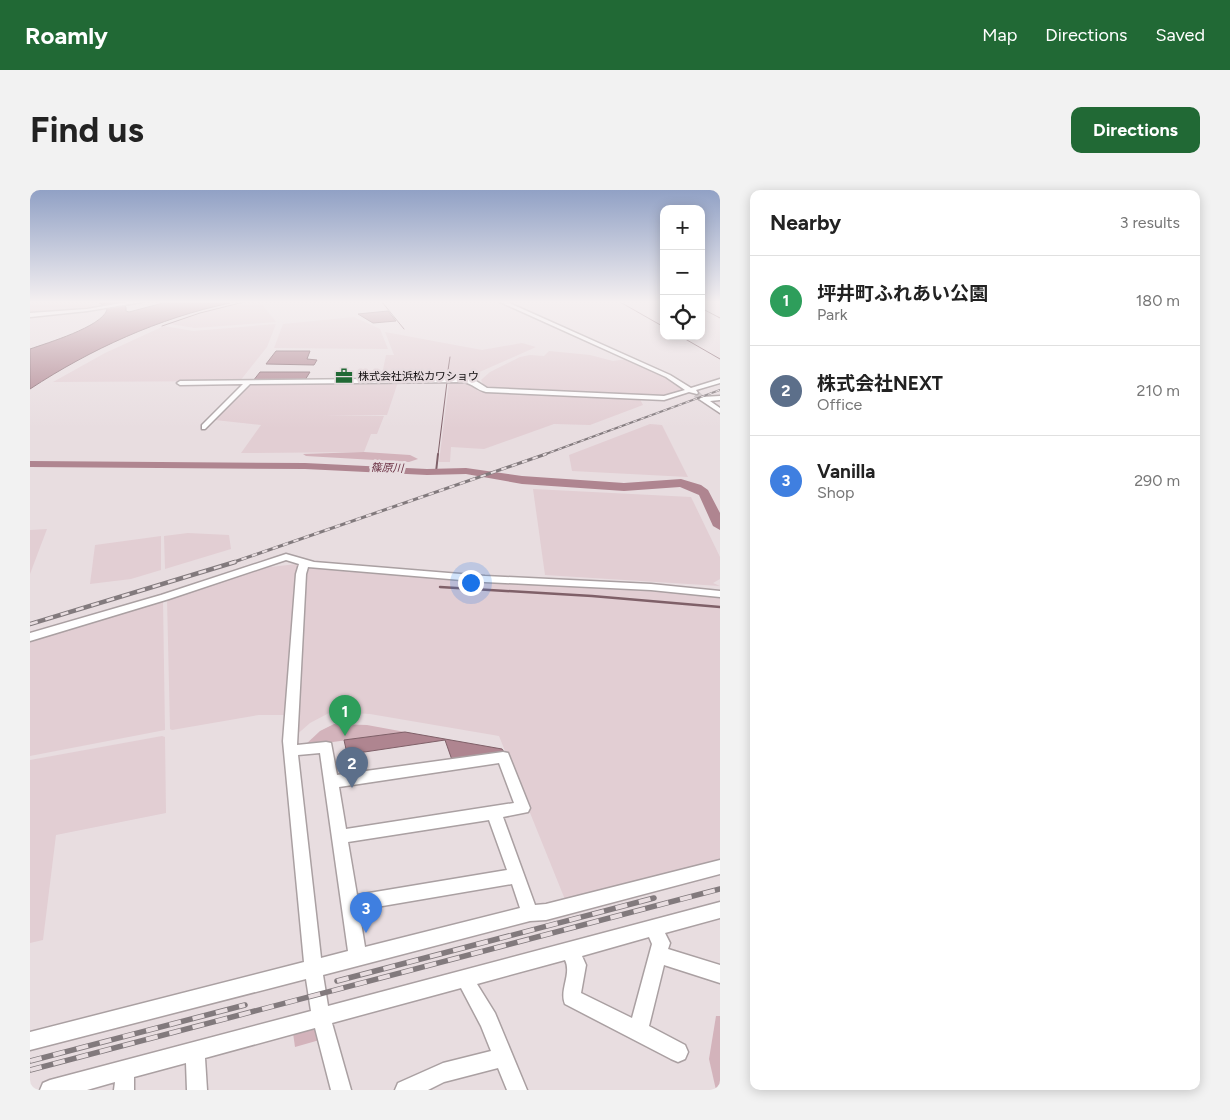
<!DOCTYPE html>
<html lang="en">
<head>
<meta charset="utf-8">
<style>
  body { margin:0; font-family:Figtree,"Noto Sans JP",sans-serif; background:#f2f2f2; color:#222 }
  .controls { position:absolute; right:15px; top:15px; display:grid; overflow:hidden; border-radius:10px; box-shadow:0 2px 12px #0003 }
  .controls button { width:45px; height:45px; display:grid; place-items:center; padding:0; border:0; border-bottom:1px solid #e0e0e0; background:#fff; color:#222; font:25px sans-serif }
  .you { position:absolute; left:440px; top:392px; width:18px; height:18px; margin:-12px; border:4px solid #fff; border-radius:50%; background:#1a73e8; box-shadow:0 0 0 8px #1a73e833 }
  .badge { display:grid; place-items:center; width:32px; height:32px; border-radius:50%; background:#216935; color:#fff; font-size:16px; font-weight:700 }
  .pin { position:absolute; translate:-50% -41px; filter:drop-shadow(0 1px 2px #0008) }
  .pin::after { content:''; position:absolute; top:26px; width:18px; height:15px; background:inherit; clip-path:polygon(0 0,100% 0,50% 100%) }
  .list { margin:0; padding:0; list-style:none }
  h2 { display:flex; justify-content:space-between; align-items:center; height:65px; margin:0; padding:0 20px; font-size:21px }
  h2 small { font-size:16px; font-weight:400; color:#767676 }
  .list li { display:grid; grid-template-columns:32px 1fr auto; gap:15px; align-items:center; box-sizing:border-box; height:90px; padding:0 20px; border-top:1px solid #e0e0e0 }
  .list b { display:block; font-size:19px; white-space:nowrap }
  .list p { margin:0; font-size:16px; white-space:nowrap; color:#767676 }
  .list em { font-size:16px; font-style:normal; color:#767676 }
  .icon { flex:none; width:28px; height:28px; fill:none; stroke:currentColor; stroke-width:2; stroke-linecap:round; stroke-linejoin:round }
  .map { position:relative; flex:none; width:690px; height:900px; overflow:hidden; border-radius:10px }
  header { display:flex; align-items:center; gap:30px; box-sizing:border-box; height:70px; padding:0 25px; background:#216935; color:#fff }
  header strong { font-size:24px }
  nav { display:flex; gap:28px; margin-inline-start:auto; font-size:18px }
  .intro { display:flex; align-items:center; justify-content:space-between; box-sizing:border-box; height:120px; padding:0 30px }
  h1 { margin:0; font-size:35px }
  .button { padding:12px 22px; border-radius:10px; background:#216935; color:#fff; font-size:18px; font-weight:700 }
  main { display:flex; gap:30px; padding:0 30px }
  aside { flex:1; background:#fff; border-radius:10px; box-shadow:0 2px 12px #0003 }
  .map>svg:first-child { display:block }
  .built { fill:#e2ced3 }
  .green { fill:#d3b3bb }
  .water { fill:#af8590; stroke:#7f6068 }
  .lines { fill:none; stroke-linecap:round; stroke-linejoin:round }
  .stream-far2 { stroke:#7f6068; stroke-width:1 }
  .stream-far1 { stroke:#7f6068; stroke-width:2 }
  .stream { stroke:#7f6068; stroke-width:2.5 }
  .river { fill:#af8590; fill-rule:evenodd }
  .minor-tunnel { stroke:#c7bec0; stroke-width:7; stroke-dasharray:7 3; stroke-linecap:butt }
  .minor-casing { stroke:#aaa0a2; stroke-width:3 }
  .minor { fill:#fff; fill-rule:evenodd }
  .rail-far3-casing { stroke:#827a7d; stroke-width:2 }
  .rail-far2-casing { stroke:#827a7d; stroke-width:3 }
  .rail-far1-casing { stroke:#827a7d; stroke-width:4.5 }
  .rail-casing { stroke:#827a7d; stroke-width:5.5 }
  .rail-far3 { stroke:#e8dde0; stroke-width:1; stroke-dasharray:4; stroke-linecap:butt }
  .rail-far2 { stroke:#e8dde0; stroke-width:2; stroke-dasharray:5.5; stroke-linecap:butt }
  .rail-far1 { stroke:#e8dde0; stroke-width:2.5; stroke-dasharray:8; stroke-linecap:butt }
  .rail { stroke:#e8dde0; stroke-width:4; stroke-dasharray:12; stroke-linecap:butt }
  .labels { text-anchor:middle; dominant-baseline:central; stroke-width:5; stroke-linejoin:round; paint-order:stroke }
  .far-poi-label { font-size:11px; fill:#0e0b0c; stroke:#e8dde0; text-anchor:start }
  .far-water-label { font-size:11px; font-style:italic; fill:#6d3446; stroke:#e8dde0 }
</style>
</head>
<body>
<header>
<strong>Roamly</strong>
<nav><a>Map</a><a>Directions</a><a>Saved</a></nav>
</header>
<div class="intro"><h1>Find us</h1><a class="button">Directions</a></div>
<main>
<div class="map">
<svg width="690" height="900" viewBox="0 0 690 900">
  <rect width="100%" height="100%" fill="#e8dde0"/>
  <!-- built -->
  <g class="built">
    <path d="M 218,112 L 231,113 L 246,132 L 165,138 L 140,134 L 181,120 Z"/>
    <path d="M 0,113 L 57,113 L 66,118 L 0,123 Z"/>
    <path d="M 324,127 L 350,139 L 358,159 L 244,158 L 253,134 Z"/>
    <path d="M 246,134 L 237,157 L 210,191 L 23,192 L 75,163 L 134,136 L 163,141 Z"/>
    <path d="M 355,142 L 452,160 L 492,153 L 506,157 L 436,188 L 351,189 L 356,165 L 364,165 Z"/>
    <path d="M 519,161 L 560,165 L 583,171 L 597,169 L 636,186 L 656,200 L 639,207 L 459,199 L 455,198 L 451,190 L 460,182 L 490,167 L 500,165 L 514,166 Z"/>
    <path d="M 368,192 L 357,225 L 294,225 L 354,226 L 347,244 L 341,244 L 334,262 L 211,263 L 231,235 L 185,230 L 221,194 Z"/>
    <path d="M 419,192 L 444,194 L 448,201 L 610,209 L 613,215 L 560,235 L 524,234 L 454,259 L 421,257 L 420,272 L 409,272 Z"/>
    <path d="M 620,234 L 632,235 L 658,287 L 542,281 L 539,265 Z"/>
    <path d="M 503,299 L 661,307 L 690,367 L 690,389 L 683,393 L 690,396 L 515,385 Z"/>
    <path d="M 17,339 L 0,384 L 0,340 Z"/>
    <path d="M 158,343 L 199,345 L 201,359 L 135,379 L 134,346 Z"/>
    <path d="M 131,346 L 131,380 L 101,389 L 60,394 L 65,355 Z"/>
    <path d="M 267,374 L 269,375 L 260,525 L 229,525 L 142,540 L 140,539 L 137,408 L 231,378 Z"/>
    <path d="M 275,376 L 601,397 L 690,406 L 690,673 L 536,712 L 469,546 L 340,524 L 301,522 L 280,533 L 263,548 Z"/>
    <path d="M 133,409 L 135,540 L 0,566 L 0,449 Z"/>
    <path d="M 132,546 L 135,547 L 136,623 L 26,645 L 13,750 L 0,753 L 0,570 Z"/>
  </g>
  <!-- green -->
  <g class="green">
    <path d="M 334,262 L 380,265 L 388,269 L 379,272 L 276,266 L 273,264 Z"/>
    <path d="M 304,534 L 337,535 L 375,542 L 274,556 L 290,541 Z"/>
    <path d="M 686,826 L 690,826 L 690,900 L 686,900 L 679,869 Z"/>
    <path d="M 286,836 L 293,849 L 265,857 L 263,843 Z"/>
  </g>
  <!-- water -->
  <g class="water">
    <path d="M 69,113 L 92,113 L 96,117 L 96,121 L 99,122 L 133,113 L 200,113 C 129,128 61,159 0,199 L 0,159 C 17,153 71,137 77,120 L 75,116 Z"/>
    <path d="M 358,121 L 366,131 L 343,133 L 328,124 Z"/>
    <path d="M 246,161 L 280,161 L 277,169 L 287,170 L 284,175 L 236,174 Z"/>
    <path d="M 230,182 L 280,182 L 275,190 L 223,191 Z"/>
    <path d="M 375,542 L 472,559 L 474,562 L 422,570 L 415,550 L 321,564 L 320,559 L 316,559 L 314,550 Z"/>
  </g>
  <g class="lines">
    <!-- stream-far2 -->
    <g class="stream-far2">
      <path d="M 352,112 L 374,139"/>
      <path d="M 590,112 L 634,137"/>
      <path d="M 671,118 L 690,128"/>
      <path d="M 132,136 L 170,123 L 214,112"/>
      <path d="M 650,146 L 690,169"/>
      <path d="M 417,187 L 420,167"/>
      <path d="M 408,265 L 417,192"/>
    </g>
    <!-- stream-far1 -->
    <path class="stream-far1" d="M 406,282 L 408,264"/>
    <!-- stream -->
    <path class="stream" d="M 410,397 L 562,406 L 690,417"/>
    <!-- river -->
    <path class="river" d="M 0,271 L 275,273 L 397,279 L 436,278 L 492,286 L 594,293 L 651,289 L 671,295 L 678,300 L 690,323 L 690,340 L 683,336 L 669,305 L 650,297 L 594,301 L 492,294 L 436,284 L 397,285 L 275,279 L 0,277 Z"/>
    <!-- minor-tunnel -->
    <path class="minor-tunnel" d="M 666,204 L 672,209"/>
    <!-- minor casing -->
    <g class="minor-casing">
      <g id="minor">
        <path d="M 97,112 L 112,112 L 57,121 L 0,127 L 0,123 L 57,119 Z"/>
        <path d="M 470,112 L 477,112 L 640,185 L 661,198 L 690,189 L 690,193 L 666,200 L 668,203 L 667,204 L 659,202 L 634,210 L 456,202 C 447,200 443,194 434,192 L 220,194 L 175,239 L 172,239 L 172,235 L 213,194 L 150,195 L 147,193 L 150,191 L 434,188 L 446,191 L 457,198 L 634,206 L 655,200 L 636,187 Z"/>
        <path d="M 690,206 L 690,210 L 680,211 L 690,218 L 690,223 L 669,209 L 672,207 Z"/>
        <path d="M 256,364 L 284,372 L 455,386 L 621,394 L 690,401 L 690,407 L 621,400 L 455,392 L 278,377 L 276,384 L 267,555 L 296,552 L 301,553 L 307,585 L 473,562 L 478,563 L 500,618 L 498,622 L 473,627 L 505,715 L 516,714 L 690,670 L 690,684 L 516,730 L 500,731 L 293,785 L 298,816 L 690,712 L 690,728 L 635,743 L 640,753 L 638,759 L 690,775 L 690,793 L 634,775 L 619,836 L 655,855 L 658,862 L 655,869 L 648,872 L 641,869 L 535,814 C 529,800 542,784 535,770 L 447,794 L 465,823 L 497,900 L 477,900 L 468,878 L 414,892 L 398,900 L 365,900 L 368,893 L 413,873 L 461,861 L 451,836 L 431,798 L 302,833 L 321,900 L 301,900 L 285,838 L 175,868 L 177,900 L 157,900 L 156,873 L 104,887 L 104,900 L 84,900 L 85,892 L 57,900 L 10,900 L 13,893 L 20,890 L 281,821 L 276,789 L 0,860 L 0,842 L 274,772 L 253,551 L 266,384 L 269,374 L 256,370 L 139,409 L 0,451 L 0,443 L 131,405 ZM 290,563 L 318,761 L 291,768 L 268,565 ZM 469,573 L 484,613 L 316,639 L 309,597 ZM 459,630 L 477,680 L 327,705 L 318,652 ZM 482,694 L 490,718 L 335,757 L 329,720 ZM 619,747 L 622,754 L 602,828 L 551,803 L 556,775 L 552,766 Z"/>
      </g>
    </g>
    <!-- minor -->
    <use href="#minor" class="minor"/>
    <!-- rail-far3 casing -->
    <g class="rail-far3-casing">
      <path id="rail-far3" d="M 513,265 L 690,200"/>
    </g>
    <!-- rail-far2 casing -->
    <g class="rail-far2-casing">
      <path id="rail-far2" d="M 201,373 L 516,264"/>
    </g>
    <!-- rail-far1 casing -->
    <g class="rail-far1-casing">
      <path id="rail-far1" d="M 0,434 L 205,372"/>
    </g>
    <!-- rail casing -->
    <g class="rail-casing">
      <g id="rail">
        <path d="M 307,791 L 624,708"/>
        <path d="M 0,871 L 215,815"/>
        <path d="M 0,880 L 690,699"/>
      </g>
    </g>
    <!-- rail-far3 -->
    <use href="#rail-far3" class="rail-far3"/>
    <!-- rail-far2 -->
    <use href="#rail-far2" class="rail-far2"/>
    <!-- rail-far1 -->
    <use href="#rail-far1" class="rail-far1"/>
    <!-- rail -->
    <use href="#rail" class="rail"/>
  </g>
  <!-- sky -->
  <linearGradient id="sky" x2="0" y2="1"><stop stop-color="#91a1c5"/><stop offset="0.47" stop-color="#f5f0f1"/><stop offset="1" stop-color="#f5f0f1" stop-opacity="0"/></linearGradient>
  <rect width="690" height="238" fill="url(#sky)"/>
  <!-- icons -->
  <defs>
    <g id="office-bare" transform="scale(1.35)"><path d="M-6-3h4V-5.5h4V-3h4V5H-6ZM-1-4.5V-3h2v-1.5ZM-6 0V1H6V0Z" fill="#216935" stroke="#e8dde0" stroke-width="2.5" paint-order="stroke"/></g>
  </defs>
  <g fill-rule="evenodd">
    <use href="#office-bare" x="314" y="186"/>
  </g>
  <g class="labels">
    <!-- far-poi labels -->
    <g class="far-poi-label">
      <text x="328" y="186">株式会社浜松カワショウ</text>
    </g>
    <!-- far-water labels -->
    <g class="far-water-label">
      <text transform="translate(357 278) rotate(2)">篠原川</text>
    </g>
  </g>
</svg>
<div class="controls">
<button>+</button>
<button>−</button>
<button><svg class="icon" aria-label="locate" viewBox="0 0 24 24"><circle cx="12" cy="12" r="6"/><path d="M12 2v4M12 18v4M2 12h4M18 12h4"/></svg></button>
</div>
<div class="you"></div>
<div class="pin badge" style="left:315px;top:546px;background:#2e9e5b">1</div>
<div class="pin badge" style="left:322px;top:598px;background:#5c6f8a">2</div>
<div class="pin badge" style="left:336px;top:743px;background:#3f7fe0">3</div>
</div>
<aside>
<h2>Nearby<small>3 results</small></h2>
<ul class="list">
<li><span class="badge" style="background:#2e9e5b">1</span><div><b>坪井町ふれあい公園</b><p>Park</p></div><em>180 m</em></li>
<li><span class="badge" style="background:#5c6f8a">2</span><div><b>株式会社NEXT</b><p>Office</p></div><em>210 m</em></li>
<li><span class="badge" style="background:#3f7fe0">3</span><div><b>Vanilla</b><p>Shop</p></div><em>290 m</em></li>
</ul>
</aside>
</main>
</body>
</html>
